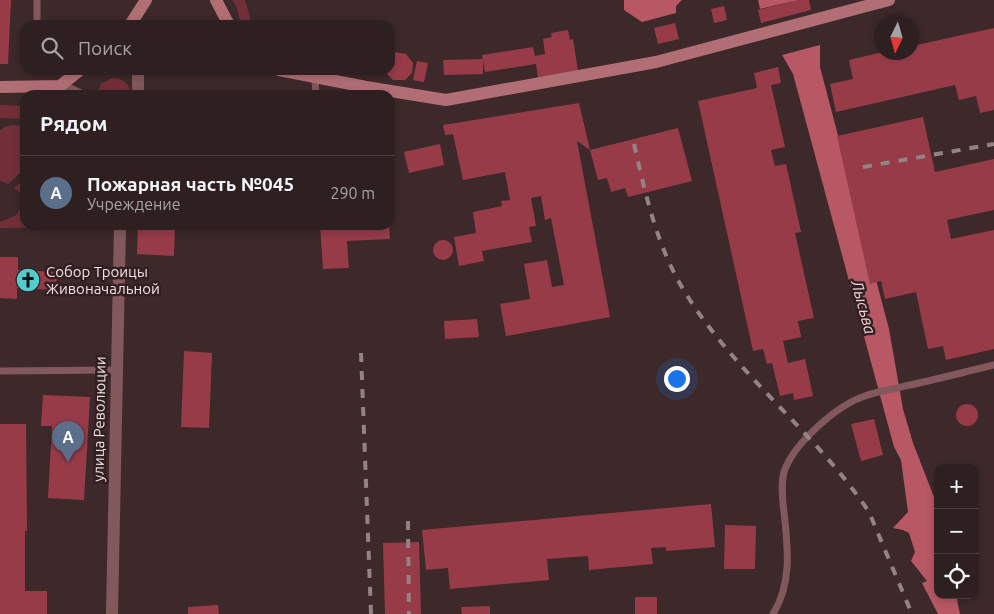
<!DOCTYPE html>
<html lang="ru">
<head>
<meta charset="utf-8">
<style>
  body { margin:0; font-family:Ubuntu,sans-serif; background:#362729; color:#f1f3f6 }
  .controls { position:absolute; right:15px; bottom:15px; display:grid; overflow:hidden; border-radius:10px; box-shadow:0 2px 8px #0003 }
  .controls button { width:45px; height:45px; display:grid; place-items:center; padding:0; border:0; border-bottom:1px solid #493d3e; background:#2e1f20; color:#f1f3f6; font:25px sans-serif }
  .compass { position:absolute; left:874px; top:15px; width:45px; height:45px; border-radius:50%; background:#2e1f20; box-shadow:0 2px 8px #0003; rotate:185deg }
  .you { position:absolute; left:676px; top:378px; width:18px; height:18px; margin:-12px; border:4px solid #fff; border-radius:50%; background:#1a73e8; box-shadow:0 0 0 8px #1a73e833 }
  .badge { display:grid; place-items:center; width:32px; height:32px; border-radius:50%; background:#53cdcb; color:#fff; font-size:16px; font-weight:700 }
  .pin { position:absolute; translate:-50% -41px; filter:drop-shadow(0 1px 2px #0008) }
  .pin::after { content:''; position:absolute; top:26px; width:18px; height:15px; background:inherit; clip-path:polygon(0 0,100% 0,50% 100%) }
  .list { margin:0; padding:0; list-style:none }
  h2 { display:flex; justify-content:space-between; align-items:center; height:65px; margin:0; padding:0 20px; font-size:21px }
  h2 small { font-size:16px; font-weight:400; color:#a7a2a5 }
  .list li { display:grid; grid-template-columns:32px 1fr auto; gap:15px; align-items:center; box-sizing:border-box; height:75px; padding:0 20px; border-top:1px solid #493d3e }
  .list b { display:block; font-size:19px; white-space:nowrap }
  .list p { margin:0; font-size:16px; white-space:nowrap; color:#a7a2a5 }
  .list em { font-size:16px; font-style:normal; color:#a7a2a5 }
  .icon { flex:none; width:28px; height:28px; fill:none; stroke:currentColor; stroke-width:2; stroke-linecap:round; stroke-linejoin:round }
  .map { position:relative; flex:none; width:994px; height:614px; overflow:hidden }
  .search { position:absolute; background:#2e1f20; box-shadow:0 2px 8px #0003; left:20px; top:20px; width:375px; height:55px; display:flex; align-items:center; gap:12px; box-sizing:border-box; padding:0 18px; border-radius:15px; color:#a7a2a5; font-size:19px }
  .panel { position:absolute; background:#2e1f20; box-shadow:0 2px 8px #0003; left:20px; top:90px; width:375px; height:140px; border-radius:15px }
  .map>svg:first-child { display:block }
  .green { fill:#732f39 }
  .water { fill:#b75864 }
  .building { fill:#973b49 }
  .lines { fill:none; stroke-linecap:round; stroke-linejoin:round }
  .service { stroke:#82585c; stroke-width:7 }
  .tertiary { stroke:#82585c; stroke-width:12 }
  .secondary { stroke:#b16f75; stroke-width:12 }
  .rail { stroke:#948384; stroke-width:4; stroke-dasharray:9 9; stroke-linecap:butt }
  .labels { text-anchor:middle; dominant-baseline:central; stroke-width:5; stroke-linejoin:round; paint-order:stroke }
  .poi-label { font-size:15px; fill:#efe1e2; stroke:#321f21; text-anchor:start }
  .street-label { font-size:15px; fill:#efe1e2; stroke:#321f21 }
  .water-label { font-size:16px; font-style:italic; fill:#f0d5d7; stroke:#321f21 }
</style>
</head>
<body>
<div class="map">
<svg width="994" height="614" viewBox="0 0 994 614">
  <rect width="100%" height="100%" fill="#3d292a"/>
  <!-- green -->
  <g class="green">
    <path d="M 232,0 L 245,0 L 252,25 L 241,25 L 236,5 Z"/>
    <path d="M 112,78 C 123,78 130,84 131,95 L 97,95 L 101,84 Z"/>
    <path d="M 0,105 L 25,106 L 25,119 L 0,118 Z"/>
    <path d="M 13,125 L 25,126 L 25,169 L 8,184 L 0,181 L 0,130 L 5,127 Z"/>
    <path d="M 25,179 L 25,200 L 23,200 L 21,193 L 14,188 Z"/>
    <path d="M 21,208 L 25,208 L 25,225 L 94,225 L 95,227 L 0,228 L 0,222 L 15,216 Z"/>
  </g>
  <!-- water -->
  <g class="water">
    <path d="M 624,0 L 682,0 L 676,6 L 676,13 L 642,22 L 624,10 Z"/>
    <path d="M 758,0 L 799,0 L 760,9 Z"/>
    <path d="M 820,45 L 820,67 L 889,329 L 903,409 L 913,443 L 934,497 L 938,513 L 938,595 L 956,595 L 960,614 L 938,614 L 922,583 L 927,581 L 911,561 L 915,552 L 909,533 L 903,530 L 893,528 L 908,512 L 901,460 L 894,447 L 793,74 L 782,55 Z"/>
  </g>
  <!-- building -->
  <g class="building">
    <path d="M 0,0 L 11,0 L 8,64 L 0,64 Z"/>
    <path d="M 799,0 L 809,0 L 811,10 L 761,23 L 758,10 Z"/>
    <path d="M 724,6 L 727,20 L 714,23 L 711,9 Z"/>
    <path d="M 675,23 L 679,39 L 658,44 L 654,28 Z"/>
    <path d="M 994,28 L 994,110 L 980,113 L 976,96 L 959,100 L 955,85 L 836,112 L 830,84 L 853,79 L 849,60 L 883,52 L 912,52 L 912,46 Z"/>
    <path d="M 568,30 L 570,40 L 573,39 L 578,71 L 538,78 L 536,64 L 485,72 L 482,55 L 533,47 L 535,56 L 545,54 L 543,39 L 552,37 L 551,33 Z"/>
    <path d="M 395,52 L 406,54 L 413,63 L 412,73 L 405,80 L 393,80 L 389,76 L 385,70 L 390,70 L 390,55 Z"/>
    <path d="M 483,59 L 483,74 L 444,75 L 443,60 Z"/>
    <path d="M 417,61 L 428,63 L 424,82 L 413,80 Z"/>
    <path d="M 778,67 L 781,83 L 771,85 L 785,147 L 771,150 L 775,166 L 786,164 L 801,232 L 795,233 L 814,318 L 798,321 L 801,337 L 783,341 L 788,363 L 805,359 L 813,396 L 794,400 L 793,393 L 780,396 L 772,363 L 767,364 L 763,349 L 753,351 L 698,101 L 757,88 L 754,73 Z"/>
    <path d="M 579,103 L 590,150 L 577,141 L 610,317 L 506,336 L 500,304 L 530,299 L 524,264 L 547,260 L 552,287 L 564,285 L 551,218 L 545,220 L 541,196 L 531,198 L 536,226 L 529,227 L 532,242 L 482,251 L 484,261 L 459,266 L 454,237 L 476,233 L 473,212 L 502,206 L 501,201 L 510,200 L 505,172 L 463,180 L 453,134 L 445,135 L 443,125 Z"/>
    <path d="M 923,117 L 935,172 L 994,159 L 994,210 L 947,220 L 951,239 L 994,230 L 994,349 L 946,360 L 943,346 L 928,349 L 916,292 L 885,299 L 881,281 L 870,284 L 837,136 Z"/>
    <path d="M 678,128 L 692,181 L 628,197 L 625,188 L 611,192 L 607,178 L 598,180 L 590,150 Z"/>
    <path d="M 440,144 L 444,165 L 409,173 L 404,152 Z"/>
    <path d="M 138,225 L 175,225 L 174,256 L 137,254 Z"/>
    <path d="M 320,225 L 389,225 L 390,239 L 347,241 L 349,268 L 323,269 Z"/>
    <circle cx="443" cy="250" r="10"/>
    <path d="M 0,257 L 18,257 L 18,270 L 57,272 L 56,290 L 17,288 L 17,299 L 0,298 Z"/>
    <path d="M 477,319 L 479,337 L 445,339 L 444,321 Z"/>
    <path d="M 184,351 L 212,353 L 209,428 L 181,427 Z"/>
    <path d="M 43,395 L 90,397 L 84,500 L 48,498 L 52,426 L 41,426 Z"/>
    <circle cx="967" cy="415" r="11"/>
    <path d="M 874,419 L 883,455 L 861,461 L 851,424 Z"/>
    <path d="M 0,424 L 26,424 L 27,531 L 25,531 L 25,591 L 47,591 L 47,614 L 0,614 Z"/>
    <path d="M 711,504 L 715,547 L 666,551 L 666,547 L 651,548 L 653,564 L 589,570 L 588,556 L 547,559 L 549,580 L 450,589 L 448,568 L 426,570 L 422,530 Z"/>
    <path d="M 725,525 L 756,526 L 755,569 L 724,569 Z"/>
    <path d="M 419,542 L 421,614 L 385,614 L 383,543 Z"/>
    <rect x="635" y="597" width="22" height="17"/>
    <path d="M 218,605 L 219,614 L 188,614 L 188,607 Z"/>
    <path d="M 490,606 L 490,614 L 462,614 L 461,607 Z"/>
  </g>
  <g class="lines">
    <!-- service -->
    <g class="service">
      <path d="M 37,0 L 37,25"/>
      <path d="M 315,78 L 316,95"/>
      <path d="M 0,371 L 116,370"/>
      <path d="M 773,614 C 794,580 787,541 783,503 C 782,492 781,480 785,469 C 796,442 837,405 865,396 C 877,391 892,390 905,386 C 935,380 964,372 994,365"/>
    </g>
    <!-- tertiary -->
    <g class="tertiary">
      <path d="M 60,86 L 79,95"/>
      <path d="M 138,95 L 138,70"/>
      <path d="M 112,614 L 120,225"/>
    </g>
    <!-- secondary -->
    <g class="secondary">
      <path d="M 216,0 L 229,25"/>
      <path d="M 130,25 L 146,0"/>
      <path d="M 279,70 L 366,87 L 446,100 L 656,62 L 889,0"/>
      <path d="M 0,87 L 60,86 L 80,70"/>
    </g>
    <!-- rail -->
    <g class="rail">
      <path d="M 634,144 C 646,197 658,251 688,297 C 739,377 817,434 869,512 L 912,614"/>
      <path d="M 863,167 L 994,144"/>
      <path d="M 361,353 L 371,614"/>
      <path d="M 408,521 L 409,614"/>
    </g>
  </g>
  <!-- icons -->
  <defs>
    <g id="church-disc" transform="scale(1.25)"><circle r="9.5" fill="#53cdcb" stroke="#321f21"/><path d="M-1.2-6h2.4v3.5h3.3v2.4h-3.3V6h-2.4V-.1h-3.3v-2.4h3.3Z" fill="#111"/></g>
  </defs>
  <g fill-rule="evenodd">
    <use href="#church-disc" x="28" y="280"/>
  </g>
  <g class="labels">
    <!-- poi labels -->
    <g class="poi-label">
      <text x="46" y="271">Собор Троицы<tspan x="46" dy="17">Живоначальной</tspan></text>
    </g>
    <!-- street labels -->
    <g class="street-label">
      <text transform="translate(99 419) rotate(-89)">улица Революции</text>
    </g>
    <!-- water labels -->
    <g class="water-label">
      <text transform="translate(864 307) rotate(75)">Лысьва</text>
    </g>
  </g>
</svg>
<div class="controls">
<button>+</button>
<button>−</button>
<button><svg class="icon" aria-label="locate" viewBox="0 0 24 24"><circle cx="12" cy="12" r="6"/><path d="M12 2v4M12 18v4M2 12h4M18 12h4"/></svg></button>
</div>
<svg class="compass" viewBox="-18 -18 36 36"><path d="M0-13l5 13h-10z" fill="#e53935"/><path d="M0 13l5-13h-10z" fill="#a7a2a5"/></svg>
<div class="you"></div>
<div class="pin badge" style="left:68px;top:462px;background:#5c6f8a">A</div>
<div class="search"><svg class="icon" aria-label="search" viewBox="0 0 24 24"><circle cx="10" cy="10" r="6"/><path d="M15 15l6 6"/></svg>Поиск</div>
<section class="panel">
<h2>Рядом<small></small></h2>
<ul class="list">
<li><span class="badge" style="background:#5c6f8a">A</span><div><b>Пожарная часть №045</b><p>Учреждение</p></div><em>290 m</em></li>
</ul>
</section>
</div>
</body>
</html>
